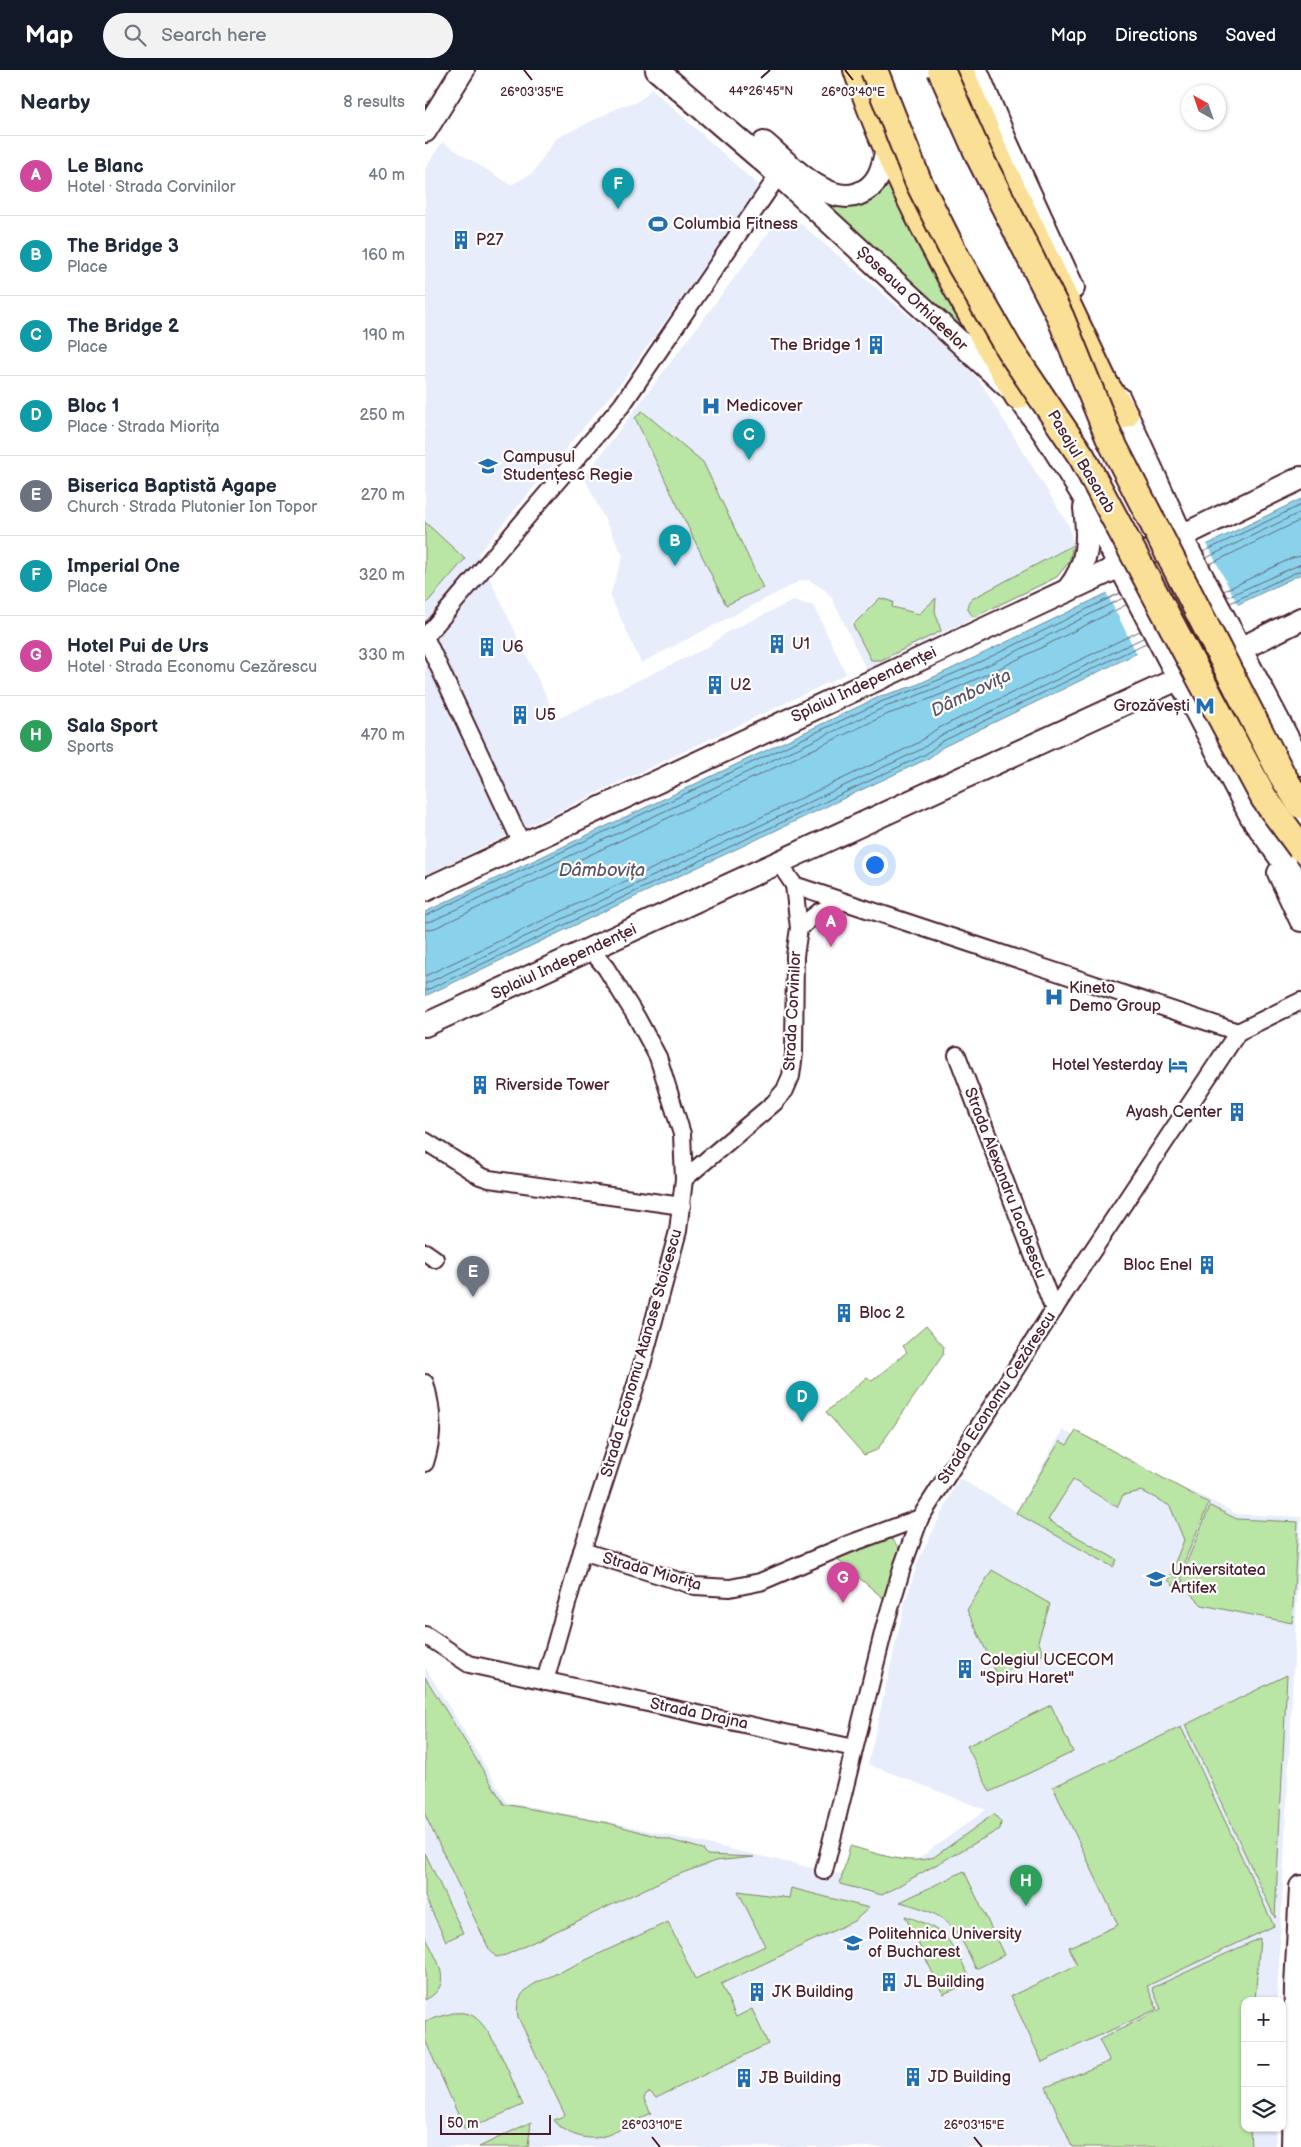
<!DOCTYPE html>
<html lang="en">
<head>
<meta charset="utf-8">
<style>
  body { margin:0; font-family:"Balsamiq Sans",sans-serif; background:#f2f2f3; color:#1f2937 }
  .controls { position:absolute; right:15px; bottom:15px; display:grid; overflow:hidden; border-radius:10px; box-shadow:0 1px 4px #0004 }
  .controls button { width:45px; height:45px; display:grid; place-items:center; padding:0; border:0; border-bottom:1px solid #e0e1e3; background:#fff; color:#1f2937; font:25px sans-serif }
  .compass { position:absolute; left:756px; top:15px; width:45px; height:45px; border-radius:50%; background:#fff; box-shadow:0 1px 4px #0004; rotate:320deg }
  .scale { position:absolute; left:15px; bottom:12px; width:111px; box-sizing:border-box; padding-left:5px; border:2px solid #4a1f2b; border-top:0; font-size:14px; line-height:18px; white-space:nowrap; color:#4a1f2b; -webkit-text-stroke:4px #fff; paint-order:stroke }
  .you { position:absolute; left:449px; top:794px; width:18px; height:18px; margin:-12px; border:4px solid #fff; border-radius:50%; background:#1a73e8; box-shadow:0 0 0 8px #1a73e833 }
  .badge { display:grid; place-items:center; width:32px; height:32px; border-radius:50%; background:#111827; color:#fff; font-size:16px; font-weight:700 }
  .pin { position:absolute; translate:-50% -41px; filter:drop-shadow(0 1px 2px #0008) }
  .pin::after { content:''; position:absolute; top:26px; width:18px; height:15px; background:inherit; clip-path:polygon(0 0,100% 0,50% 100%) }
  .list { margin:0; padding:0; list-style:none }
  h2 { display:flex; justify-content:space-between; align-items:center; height:65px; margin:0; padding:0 20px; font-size:21px }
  h2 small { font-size:16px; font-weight:400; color:#747a83 }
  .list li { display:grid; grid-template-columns:32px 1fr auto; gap:15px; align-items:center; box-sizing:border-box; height:80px; padding:0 20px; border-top:1px solid #e0e1e3 }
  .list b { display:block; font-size:19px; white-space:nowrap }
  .list p { margin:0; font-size:16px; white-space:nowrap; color:#747a83 }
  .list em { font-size:16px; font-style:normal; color:#747a83 }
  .icon { flex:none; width:28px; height:28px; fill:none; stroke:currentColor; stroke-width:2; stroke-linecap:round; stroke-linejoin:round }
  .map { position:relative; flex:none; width:876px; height:2077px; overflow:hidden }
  header { display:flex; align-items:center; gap:30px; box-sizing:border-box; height:70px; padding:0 25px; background:#111827; color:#fff }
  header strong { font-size:24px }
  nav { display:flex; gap:28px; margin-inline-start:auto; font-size:18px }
  .search { width:350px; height:45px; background:#f2f2f3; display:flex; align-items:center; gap:12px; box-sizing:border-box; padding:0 18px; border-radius:28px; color:#747a83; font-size:19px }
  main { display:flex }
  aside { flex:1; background:#fff }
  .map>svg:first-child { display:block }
  .built { fill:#e7edfb }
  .green { fill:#b9e6a4; stroke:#828268 }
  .water { fill:#8ad2eb; stroke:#708a9e }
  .pier { fill:#fff }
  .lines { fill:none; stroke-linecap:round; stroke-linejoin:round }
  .shore { stroke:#646778; stroke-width:1 }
  .street-casing { stroke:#4a1f2b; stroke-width:20 }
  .secondary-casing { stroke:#4a1f2b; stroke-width:26 }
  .primary-casing { stroke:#4a1f2b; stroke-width:30 }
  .street { stroke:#fff; stroke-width:16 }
  .secondary { stroke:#fff; stroke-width:22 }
  .primary { stroke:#fadf96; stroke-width:26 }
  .primary-bridge-casing { stroke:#4a1f2b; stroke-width:30; stroke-linecap:butt }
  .primary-bridge { stroke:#fadf96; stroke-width:26 }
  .ticks { fill:none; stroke:#4a1f2b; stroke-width:2 }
  .labels { text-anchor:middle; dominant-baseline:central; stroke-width:4.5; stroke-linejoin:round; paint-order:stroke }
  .poi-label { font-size:16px; fill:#4a1f2b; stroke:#fff; text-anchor:start }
  .street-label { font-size:16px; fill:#4a1f2b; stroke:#fff }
  .water-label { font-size:18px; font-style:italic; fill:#5d5565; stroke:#fff }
  .ticks-label { font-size:12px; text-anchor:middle; fill:#4a1f2b; stroke:#fff; stroke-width:4.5; stroke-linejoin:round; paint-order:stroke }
</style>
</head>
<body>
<header>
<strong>Map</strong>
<div class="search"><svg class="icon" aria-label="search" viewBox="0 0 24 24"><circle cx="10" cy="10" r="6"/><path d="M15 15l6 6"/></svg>Search here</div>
<nav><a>Map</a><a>Directions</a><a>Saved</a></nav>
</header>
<main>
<aside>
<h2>Nearby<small>8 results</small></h2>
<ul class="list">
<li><span class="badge" style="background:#d1479c">A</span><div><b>Le Blanc</b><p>Hotel · Strada Corvinilor</p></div><em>40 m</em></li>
<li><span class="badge" style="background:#0f9aa8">B</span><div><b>The Bridge 3</b><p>Place</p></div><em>160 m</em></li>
<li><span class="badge" style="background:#0f9aa8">C</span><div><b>The Bridge 2</b><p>Place</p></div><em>190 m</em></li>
<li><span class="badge" style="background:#0f9aa8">D</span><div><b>Bloc 1</b><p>Place · Strada Miorița</p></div><em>250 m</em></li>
<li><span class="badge" style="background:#6b7280">E</span><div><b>Biserica Baptistă Agape</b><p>Church · Strada Plutonier Ion Topor</p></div><em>270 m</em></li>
<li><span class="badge" style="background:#0f9aa8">F</span><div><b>Imperial One</b><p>Place</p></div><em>320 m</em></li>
<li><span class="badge" style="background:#d1479c">G</span><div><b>Hotel Pui de Urs</b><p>Hotel · Strada Economu Cezărescu</p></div><em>330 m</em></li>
<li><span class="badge" style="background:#2e9e5b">H</span><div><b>Sala Sport</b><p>Sports</p></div><em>470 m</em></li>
</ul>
</aside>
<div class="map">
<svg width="876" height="2077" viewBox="0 0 876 2077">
  <rect width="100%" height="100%" fill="#fff"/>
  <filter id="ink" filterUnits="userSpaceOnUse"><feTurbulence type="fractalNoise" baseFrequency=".02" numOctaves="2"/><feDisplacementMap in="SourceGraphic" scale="10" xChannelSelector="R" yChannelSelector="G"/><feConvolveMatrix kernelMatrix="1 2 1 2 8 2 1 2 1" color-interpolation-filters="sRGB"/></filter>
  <g filter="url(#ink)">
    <!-- built -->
    <g class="built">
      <path d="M 226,18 L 335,117 L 200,308 L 53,484 L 132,649 L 281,578 L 302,562 L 368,531 L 389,536 L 421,604 L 0,805 L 0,99 L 17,72 L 86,115 L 109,102 L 130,69 L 199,35 L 210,33 L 219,27 Z"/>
      <path d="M 360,147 L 369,148 L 535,289 L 556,313 L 644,456 L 648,474 L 644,493 L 639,500 L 625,512 L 441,599 L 407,528 L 400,520 L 384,510 L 375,511 L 216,593 L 185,525 L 198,486 L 159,407 L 353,150 Z"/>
      <path d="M 638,1360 L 760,1431 L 765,1420 L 812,1444 L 876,1447 L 852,1931 L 820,1931 L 820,2058 L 850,2058 L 851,2077 L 0,2077 L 0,1597 L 82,1732 L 195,1754 L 458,1814 L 561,1740 L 443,1694 L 480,1533 L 493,1491 L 534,1408 L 591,1441 Z"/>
    </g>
    <!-- green -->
    <g class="green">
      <path d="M 463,110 L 537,254 L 535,255 L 398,136 L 398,132 Z"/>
      <path d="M 217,341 L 278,392 L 338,518 L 301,535 L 210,348 Z"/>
      <path d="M 0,452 L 40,489 L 0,535 Z"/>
      <path d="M 648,475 L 644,492 L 632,507 L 549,547 C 544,543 540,536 545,530 Z"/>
      <path d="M 455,528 L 468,532 L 467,537 L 494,544 L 511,528 L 510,541 L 516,561 L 456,590 L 446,590 L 428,555 Z"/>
      <path d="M 501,1256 L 519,1277 L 518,1285 L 452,1380 L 439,1385 L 401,1342 L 442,1307 L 447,1311 L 482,1282 L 478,1276 Z"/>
      <path d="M 651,1361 L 784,1433 L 749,1516 L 743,1510 L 759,1470 L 745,1436 L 717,1421 L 698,1425 L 692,1437 L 648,1410 L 623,1450 L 692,1490 L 688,1497 L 591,1443 L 635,1371 L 642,1375 Z"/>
      <path d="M 785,1436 L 812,1449 L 873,1452 L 867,1553 L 777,1535 L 759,1517 L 756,1506 Z"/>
      <path d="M 461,1468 L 468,1470 L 474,1478 L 463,1532 L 408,1486 Z"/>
      <path d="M 567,1500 L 625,1534 L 613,1571 L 619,1584 L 573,1606 L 542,1540 Z"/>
      <path d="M 862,1605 L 850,1848 L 760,1655 Z"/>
      <path d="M 0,1607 L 79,1734 L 183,1753 L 278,1779 L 282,1785 L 329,1787 L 290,1791 L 241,1809 L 81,1885 L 71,1887 L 64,1879 L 0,1745 Z"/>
      <path d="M 626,1635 L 648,1682 L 565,1722 L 542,1676 Z"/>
      <path d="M 756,1657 L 849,1856 L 722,1916 L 732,1939 L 617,1992 L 586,1926 L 652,1895 L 644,1877 L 693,1855 L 628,1717 Z"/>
      <path d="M 569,1744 L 576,1752 L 575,1759 L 457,1825 L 415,1814 L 425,1776 C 451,1783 483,1796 509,1787 Z"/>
      <path d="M 0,1783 L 38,1863 L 21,1871 L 0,1827 Z"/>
      <path d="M 539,1801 L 579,1885 L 551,1899 C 530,1854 524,1845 475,1832 Z"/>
      <path d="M 366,1818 L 444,1838 L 429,1851 L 296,1914 L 311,1947 L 327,1939 L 343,1974 L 231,2028 L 225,2022 L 221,2024 L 219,2029 L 226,2043 C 210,2051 192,2063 176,2067 C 160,2071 138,2063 129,2050 L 140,2045 L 93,1947 C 90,1930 97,1921 111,1913 L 243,1852 L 270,1909 L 340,1876 L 313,1821 L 364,1828 Z"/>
      <path d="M 480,1846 C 524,1860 527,1873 547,1912 L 518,1924 Z"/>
      <path d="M 0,1866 C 11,1889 31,1915 0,1930 Z"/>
      <path d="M 835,1868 L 830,1931 L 820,1931 L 820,2058 L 825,2058 L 826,2077 L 647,2077 L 621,2017 L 685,1991 L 674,1970 L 736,1939 L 727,1918 Z"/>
      <path d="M 28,1943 C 33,1943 39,1942 44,1944 C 66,1951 88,2014 98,2035 L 40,2060 L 0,1970 L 0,1951 Z"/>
      <path d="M 106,2052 L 103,2077 L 54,2077 Z"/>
    </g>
    <!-- water -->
    <path class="water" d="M 876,429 L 876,504 L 518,677 L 504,688 L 0,926 L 0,842 L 456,626 L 489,616 L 524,600 Z"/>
    <!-- pier -->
    <path class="pier" d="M 781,472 L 814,537 L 713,586 L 681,522 Z"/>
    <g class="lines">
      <!-- shore -->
      <g class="shore">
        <path d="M 778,482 L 876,435"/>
        <path d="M 781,488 L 876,442"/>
        <path d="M 785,494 L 876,450"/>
        <path d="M 799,521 L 867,488 L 876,486"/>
        <path d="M 802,527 L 876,494"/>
        <path d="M 805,533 L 876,500"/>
        <path d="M 0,846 L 458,631 C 540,604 617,560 695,523"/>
        <path d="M 0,852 L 7,851 L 460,637 C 542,610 620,566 698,528"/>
        <path d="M 0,860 L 10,858 L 463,644 C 546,617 623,573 701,535"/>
        <path d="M 0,906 L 493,673 L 510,660 L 715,561"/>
        <path d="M 0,914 L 497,679 L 513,667 L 718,568"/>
        <path d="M 0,921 L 501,684 L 516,672 L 721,573"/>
      </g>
      <!-- street casing -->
      <g class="street-casing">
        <g id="street">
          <path d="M 97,774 L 0,567 L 197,335 L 359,97"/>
          <path d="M 355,794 L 369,815 L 813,962"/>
          <path d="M 374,858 L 394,842 L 417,832"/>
          <path d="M 532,985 L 629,1240"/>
          <path d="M 0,1071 L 55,1106 L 64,1109 L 257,1136"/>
          <path d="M 259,1109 L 349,1033 L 360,1020 L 366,1006 L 369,984 L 370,886 L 374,858 L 369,815"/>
          <path d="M 0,1182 L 10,1189"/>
          <path d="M 0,1313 C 8,1341 9,1365 0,1393"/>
          <path d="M 157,1481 L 270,1516 L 305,1518 L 335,1512 L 424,1474 L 495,1448"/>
          <path d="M 0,1565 L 44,1594 L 429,1678"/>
          <path d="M 120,1611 L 157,1481 L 215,1302 L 253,1161 L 259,1109 L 257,1064 L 233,987 L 212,948 L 181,898 L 166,880"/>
          <path d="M 399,1801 L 460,1555 L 477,1498 L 495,1448 L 644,1216 L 813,962 L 876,931"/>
        </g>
      </g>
      <!-- secondary casing -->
      <g class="secondary-casing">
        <g id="secondary">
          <path d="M 232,0 L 343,95 L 593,326 L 620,364 L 659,427 L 826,746 L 876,817"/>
          <path d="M 551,0 L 581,72 L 648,218"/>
          <path d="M 0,61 L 38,0"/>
          <path d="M 339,73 C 362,92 401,136 433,124 C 454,116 458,98 462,78"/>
          <path d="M 694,328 L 763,480 L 876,694"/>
          <path d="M 643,520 C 664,494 664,469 660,438"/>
          <path d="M 854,803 L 876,850"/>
          <path d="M 0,820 L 695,496 L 876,408"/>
          <path d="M 0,955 L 783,595 L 876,549"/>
          <path d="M 868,2077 L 871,1917 L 876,1817"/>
        </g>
      </g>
      <!-- primary casing -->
      <g class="primary-casing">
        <g id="primary">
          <path d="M 432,0 C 471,116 532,220 593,326"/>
          <path d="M 535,0 L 568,78 L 680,314 L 700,345"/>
        </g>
      </g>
      <!-- street -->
      <use href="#street" class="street"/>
      <!-- secondary -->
      <use href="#secondary" class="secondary"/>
      <!-- primary -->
      <use href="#primary" class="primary"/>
      <!-- primary-bridge casing -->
      <g class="primary-bridge-casing">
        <g id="primary-bridge">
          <path d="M 449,0 L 493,111 L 531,187 L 584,279 L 657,387 L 839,728 L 876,778"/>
          <path d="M 516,0 L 555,88 L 635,246 L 684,367 L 857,705 L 876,735"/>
        </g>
      </g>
      <!-- primary-bridge -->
      <use href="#primary-bridge" class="primary-bridge"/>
    </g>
  </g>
  <!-- ticks -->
  <path class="ticks" d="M 99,0 L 107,10M 420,0 L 428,10M 336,8 L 345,0M 227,2067 L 235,2077M 549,2067 L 557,2077"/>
  <!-- icons -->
  <defs>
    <g id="stadium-bare" transform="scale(1.5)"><path d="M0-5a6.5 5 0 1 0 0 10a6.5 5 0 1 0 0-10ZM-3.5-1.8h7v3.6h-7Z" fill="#1f6fb2" stroke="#fff" stroke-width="2.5" paint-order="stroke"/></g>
    <g id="building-bare" transform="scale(1.5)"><path d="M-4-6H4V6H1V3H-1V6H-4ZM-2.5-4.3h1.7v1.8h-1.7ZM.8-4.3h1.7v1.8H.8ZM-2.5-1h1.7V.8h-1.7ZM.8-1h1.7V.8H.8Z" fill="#1f6fb2" stroke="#fff" stroke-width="2.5" paint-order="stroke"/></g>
    <g id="hospital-bare" transform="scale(1.5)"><path d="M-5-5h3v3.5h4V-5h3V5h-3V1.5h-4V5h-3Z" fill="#1f6fb2" stroke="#fff" stroke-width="2.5" paint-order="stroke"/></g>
    <g id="university-bare" transform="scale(1.5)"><path d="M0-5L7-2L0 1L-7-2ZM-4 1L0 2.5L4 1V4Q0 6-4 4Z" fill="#1f6fb2" stroke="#fff" stroke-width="2.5" paint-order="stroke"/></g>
    <g id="metro-bare" transform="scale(1.5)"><path d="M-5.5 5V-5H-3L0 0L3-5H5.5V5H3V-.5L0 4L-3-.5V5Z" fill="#1f6fb2" stroke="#fff" stroke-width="2.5" paint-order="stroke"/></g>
    <g id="hotel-bare" transform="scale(1.5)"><path d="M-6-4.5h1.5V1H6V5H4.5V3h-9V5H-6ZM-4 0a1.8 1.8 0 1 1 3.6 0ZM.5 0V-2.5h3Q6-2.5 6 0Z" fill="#1f6fb2" stroke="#fff" stroke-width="2.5" paint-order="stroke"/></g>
  </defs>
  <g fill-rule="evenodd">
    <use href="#stadium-bare" x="233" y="154"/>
    <use href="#building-bare" x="36" y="170"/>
    <use href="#building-bare" x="451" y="275"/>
    <use href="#hospital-bare" x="286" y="336"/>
    <use href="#university-bare" x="63" y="396"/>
    <use href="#building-bare" x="352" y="574"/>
    <use href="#building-bare" x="62" y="577"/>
    <use href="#building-bare" x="290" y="615"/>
    <use href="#metro-bare" x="780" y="636"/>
    <use href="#building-bare" x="95" y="645"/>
    <use href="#hospital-bare" x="629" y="927"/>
    <use href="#hotel-bare" x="753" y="995"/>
    <use href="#building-bare" x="55" y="1015"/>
    <use href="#building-bare" x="812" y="1042"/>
    <use href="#building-bare" x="782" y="1195"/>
    <use href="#building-bare" x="419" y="1243"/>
    <use href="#university-bare" x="731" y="1509"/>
    <use href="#building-bare" x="540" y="1599"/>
    <use href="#university-bare" x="428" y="1873"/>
    <use href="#building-bare" x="464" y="1912"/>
    <use href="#building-bare" x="332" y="1922"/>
    <use href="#building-bare" x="488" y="2007"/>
    <use href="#building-bare" x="319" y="2008"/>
  </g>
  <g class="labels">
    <!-- poi labels -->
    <g class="poi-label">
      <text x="248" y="154">Columbia Fitness</text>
      <text x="51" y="170">P27</text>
      <text x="436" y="275" text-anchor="end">The Bridge 1</text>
      <text x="301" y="336">Medicover</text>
      <text x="78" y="387">Campusul<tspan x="78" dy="18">Studențesc Regie</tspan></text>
      <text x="367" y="574">U1</text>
      <text x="77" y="577">U6</text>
      <text x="305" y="615">U2</text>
      <text x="765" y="636" text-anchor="end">Grozăvești</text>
      <text x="110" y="645">U5</text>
      <text x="644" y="918">Kineto<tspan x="644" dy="18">Demo Group</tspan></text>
      <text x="738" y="995" text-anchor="end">Hotel Yesterday</text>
      <text x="70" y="1015">Riverside Tower</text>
      <text x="797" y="1042" text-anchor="end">Ayash Center</text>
      <text x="767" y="1195" text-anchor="end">Bloc Enel</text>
      <text x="434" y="1243">Bloc 2</text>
      <text x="746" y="1500">Universitatea<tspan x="746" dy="18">Artifex</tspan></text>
      <text x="555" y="1590">Colegiul UCECOM<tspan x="555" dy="18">"Spiru Haret"</tspan></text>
      <text x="443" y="1864">Politehnica University<tspan x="443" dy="18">of Bucharest</tspan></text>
      <text x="479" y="1912">JL Building</text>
      <text x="347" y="1922">JK Building</text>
      <text x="503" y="2007">JD Building</text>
      <text x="334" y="2008">JB Building</text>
    </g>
    <!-- street labels -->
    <g class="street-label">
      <text transform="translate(487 229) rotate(43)">Șoseaua Orhideelor</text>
      <text transform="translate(656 392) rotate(59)">Pasajul Basarab</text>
      <text transform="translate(439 615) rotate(-25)">Splaiul Independenței</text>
      <text transform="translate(139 892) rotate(-25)">Splaiul Independenței</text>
      <text transform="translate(368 941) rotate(-87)">Strada Corvinilor</text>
      <text transform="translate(580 1113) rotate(69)">Strada Alexandru Iacobescu</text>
      <text transform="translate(217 1283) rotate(-74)">Strada Economu Atanase Stoicescu</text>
      <text transform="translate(572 1328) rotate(-57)">Strada Economu Cezărescu</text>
      <text transform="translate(227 1502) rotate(16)">Strada Miorița</text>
      <text transform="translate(274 1644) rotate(12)">Strada Drajna</text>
    </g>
    <!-- water labels -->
    <g class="water-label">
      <text transform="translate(546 623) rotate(-26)">Dâmbovița</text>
      <text x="177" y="800">Dâmbovița</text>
    </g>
  </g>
  <g class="ticks-label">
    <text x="336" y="25">44°26'45"N</text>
    <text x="107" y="26">26°03'35"E</text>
    <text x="428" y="26">26°03'40"E</text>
    <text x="227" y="2059">26°03'10"E</text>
    <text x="549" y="2059">26°03'15"E</text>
  </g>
</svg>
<div class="controls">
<button>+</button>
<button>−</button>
<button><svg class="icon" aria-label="layers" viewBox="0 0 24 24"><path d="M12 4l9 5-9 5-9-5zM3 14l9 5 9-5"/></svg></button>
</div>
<svg class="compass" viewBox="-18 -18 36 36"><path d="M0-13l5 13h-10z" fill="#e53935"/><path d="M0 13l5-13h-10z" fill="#747a83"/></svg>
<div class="scale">50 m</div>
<div class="you"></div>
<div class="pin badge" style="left:406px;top:877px;background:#d1479c">A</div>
<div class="pin badge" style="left:250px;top:496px;background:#0f9aa8">B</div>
<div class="pin badge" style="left:324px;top:390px;background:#0f9aa8">C</div>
<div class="pin badge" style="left:377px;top:1352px;background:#0f9aa8">D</div>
<div class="pin badge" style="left:48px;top:1227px;background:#6b7280">E</div>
<div class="pin badge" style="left:193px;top:139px;background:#0f9aa8">F</div>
<div class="pin badge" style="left:418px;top:1533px;background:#d1479c">G</div>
<div class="pin badge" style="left:601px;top:1836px;background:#2e9e5b">H</div>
</div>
</main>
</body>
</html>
